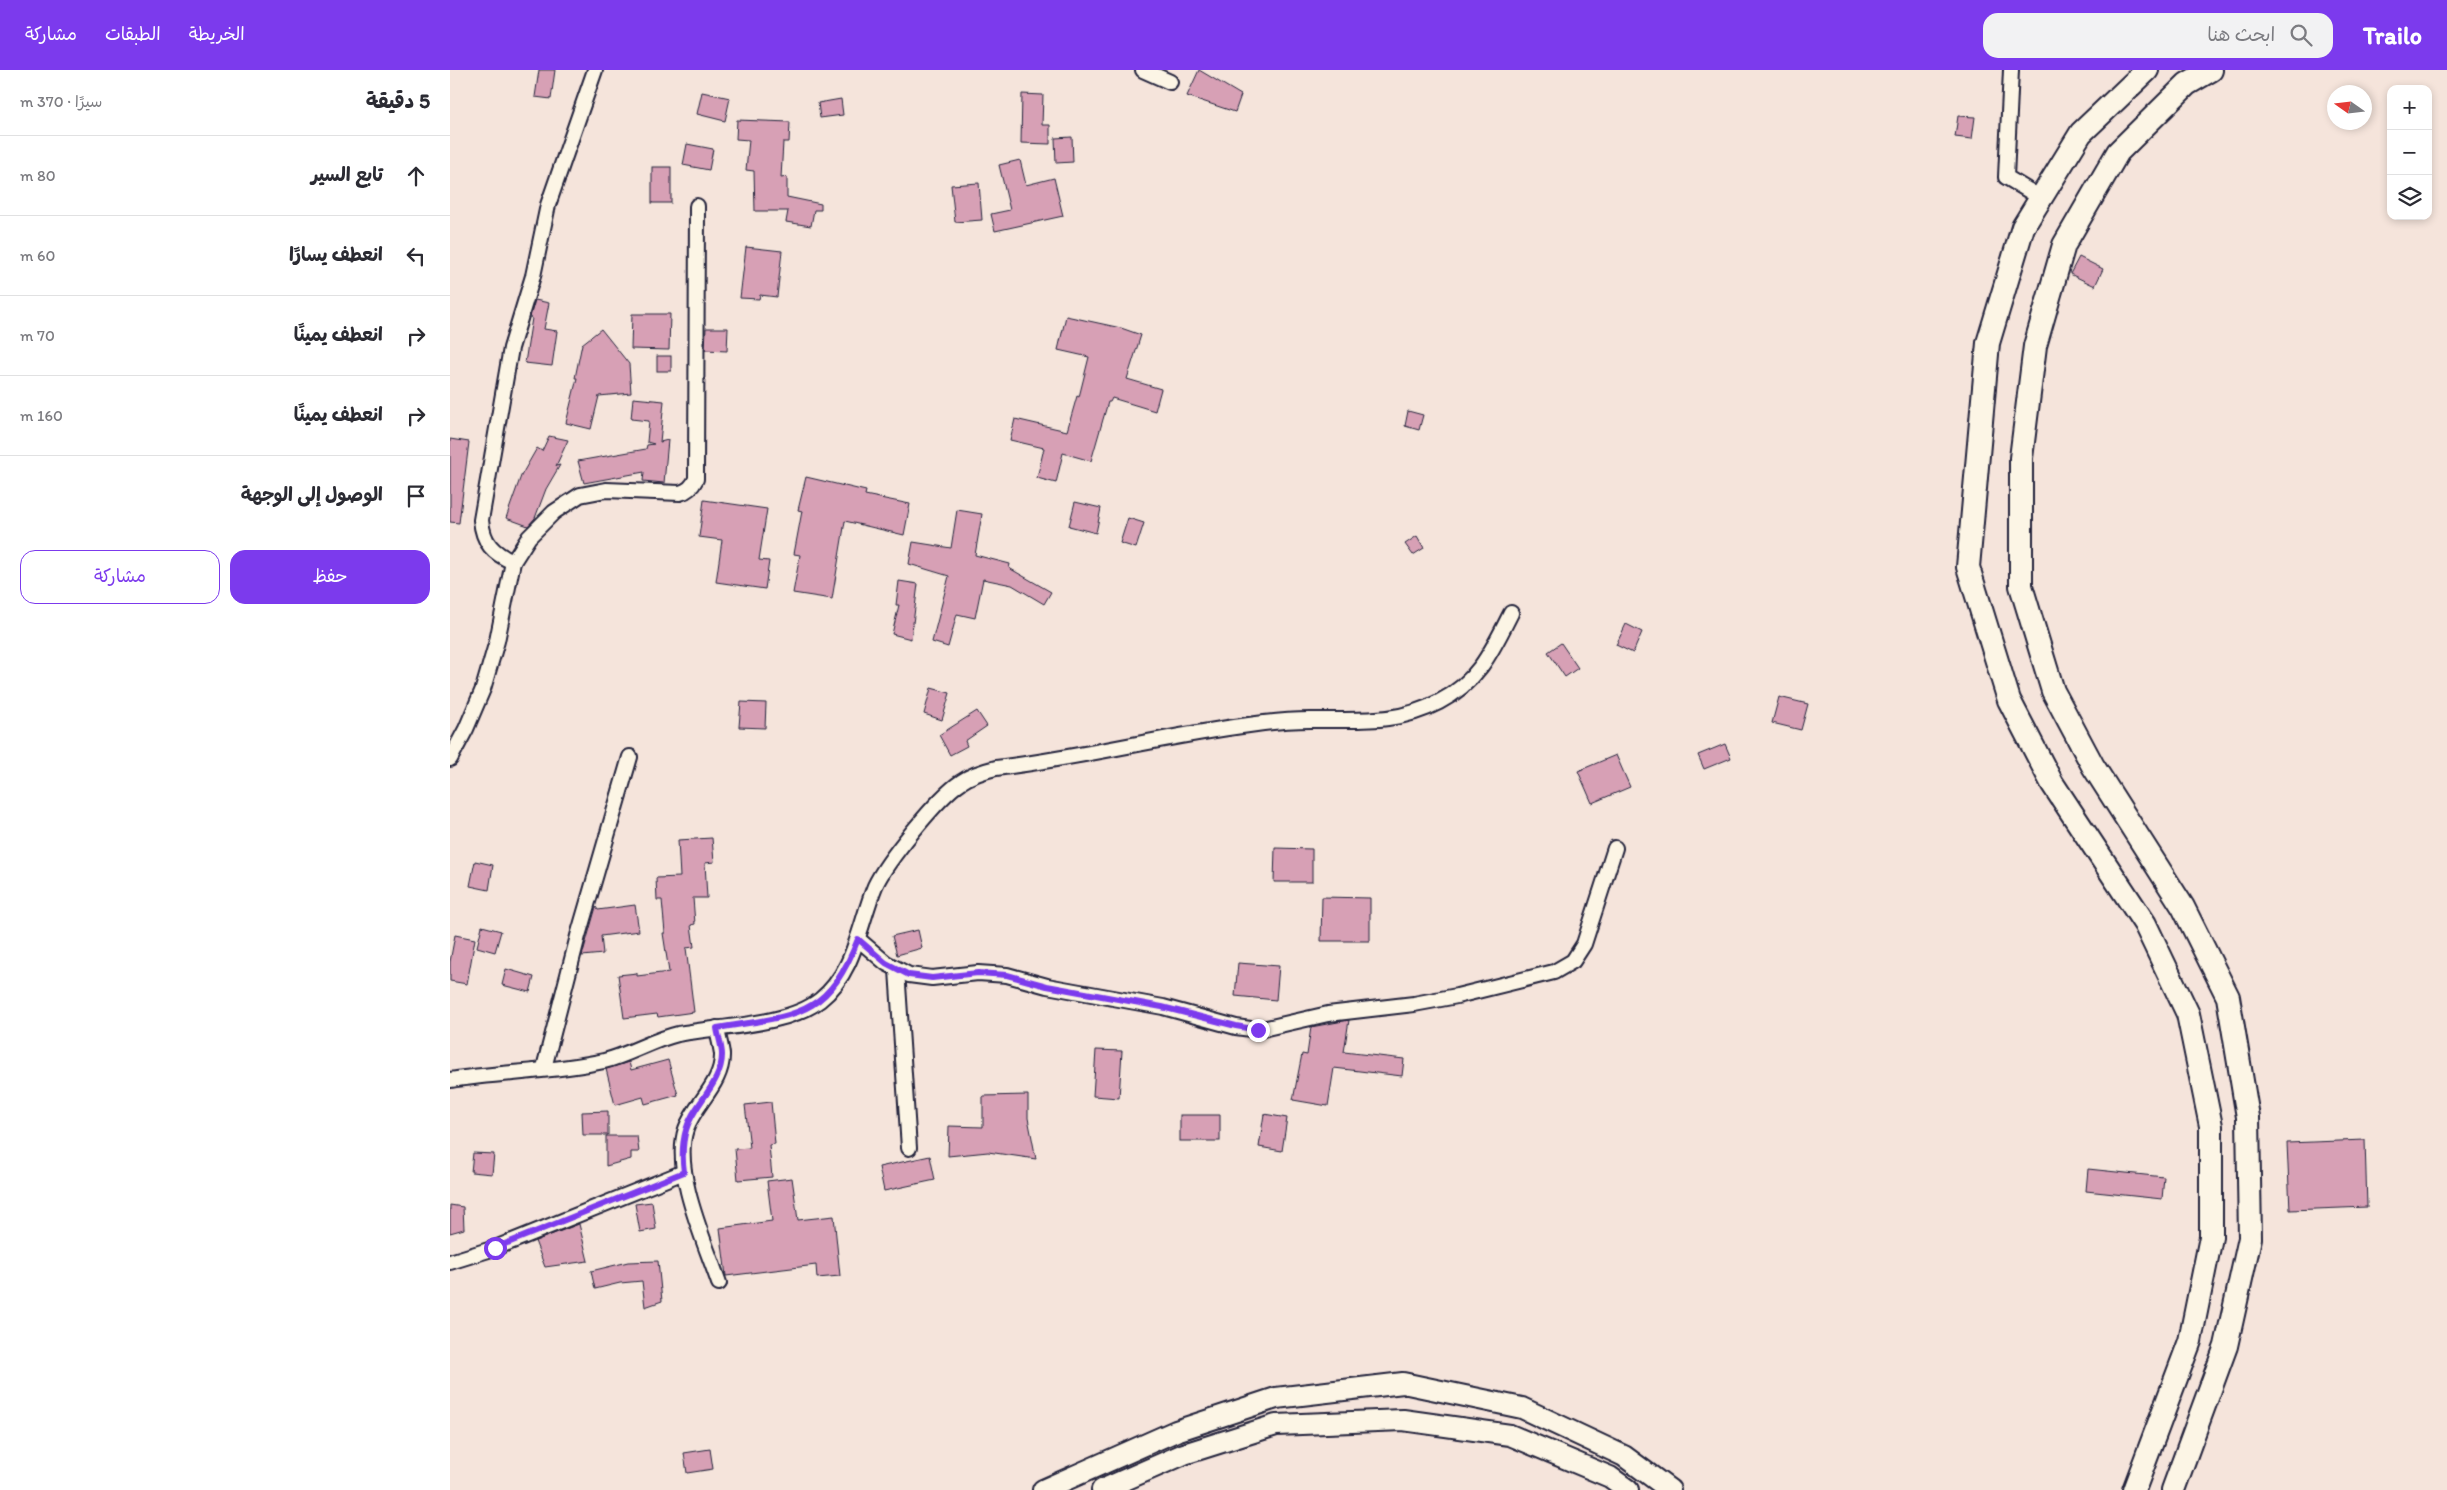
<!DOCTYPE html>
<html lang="ar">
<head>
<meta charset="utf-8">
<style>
  body { margin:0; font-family:Itim,"Playpen Sans Arabic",sans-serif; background:#f2f2f3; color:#2b2b33; direction:rtl }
  .controls { position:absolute; right:15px; top:15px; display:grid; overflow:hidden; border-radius:10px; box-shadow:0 2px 8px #0003 }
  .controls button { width:45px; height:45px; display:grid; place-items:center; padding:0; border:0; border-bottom:1px solid #e1e1e2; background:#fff; color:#2b2b33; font:25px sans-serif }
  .compass { position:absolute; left:1877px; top:15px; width:45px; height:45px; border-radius:50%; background:#fff; box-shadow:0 2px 8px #0003; rotate:284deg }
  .stop { position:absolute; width:15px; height:15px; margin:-11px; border:4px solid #7c3aed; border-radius:50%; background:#fff }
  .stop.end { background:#7c3aed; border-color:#fff; box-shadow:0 1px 5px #0008 }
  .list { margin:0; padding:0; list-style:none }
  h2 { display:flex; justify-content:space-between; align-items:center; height:65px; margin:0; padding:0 20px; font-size:21px }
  h2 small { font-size:16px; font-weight:400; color:#7c7c81 }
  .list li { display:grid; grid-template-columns:32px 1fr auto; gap:15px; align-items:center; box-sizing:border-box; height:80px; padding:0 20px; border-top:1px solid #e1e1e2 }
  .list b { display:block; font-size:19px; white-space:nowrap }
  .list em { font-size:16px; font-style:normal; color:#7c7c81 }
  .actions { display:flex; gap:10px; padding:15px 20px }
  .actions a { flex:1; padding:11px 0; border:1px solid #7c3aed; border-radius:15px; text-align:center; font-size:18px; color:#7c3aed }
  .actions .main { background:#7c3aed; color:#fff }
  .icon { flex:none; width:28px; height:28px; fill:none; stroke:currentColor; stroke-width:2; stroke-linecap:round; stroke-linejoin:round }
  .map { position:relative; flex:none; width:1997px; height:1420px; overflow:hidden; direction:ltr }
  header { display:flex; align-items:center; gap:30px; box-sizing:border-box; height:70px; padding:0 25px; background:#7c3aed; color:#fff }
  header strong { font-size:24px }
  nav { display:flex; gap:28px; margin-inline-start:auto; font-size:18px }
  .search { width:350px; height:45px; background:#f2f2f3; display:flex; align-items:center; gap:12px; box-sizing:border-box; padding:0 18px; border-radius:15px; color:#7c7c81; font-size:19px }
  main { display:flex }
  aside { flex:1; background:#fff }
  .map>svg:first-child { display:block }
  .building { fill:#d7a0b5; stroke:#22223b }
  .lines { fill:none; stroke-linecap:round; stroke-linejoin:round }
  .minor-casing { stroke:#22223b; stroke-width:18 }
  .secondary-casing { stroke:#22223b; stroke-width:24 }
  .primary-casing { stroke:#22223b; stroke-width:26 }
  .minor { stroke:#fcf5e5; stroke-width:14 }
  .secondary { stroke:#fcf5e5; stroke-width:20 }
  .primary { stroke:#fcf5e5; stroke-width:22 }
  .route { stroke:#7c3aed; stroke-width:6 }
</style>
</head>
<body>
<header>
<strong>Trailo</strong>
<div class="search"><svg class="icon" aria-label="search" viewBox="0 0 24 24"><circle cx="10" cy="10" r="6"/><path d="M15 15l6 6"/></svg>ابحث هنا</div>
<nav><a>الخريطة</a><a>الطبقات</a><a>مشاركة</a></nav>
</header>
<main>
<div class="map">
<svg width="1997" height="1420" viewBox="0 0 1997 1420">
  <rect width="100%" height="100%" fill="#f5e4db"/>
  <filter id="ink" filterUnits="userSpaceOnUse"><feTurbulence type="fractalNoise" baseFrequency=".02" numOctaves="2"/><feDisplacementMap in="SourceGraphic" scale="10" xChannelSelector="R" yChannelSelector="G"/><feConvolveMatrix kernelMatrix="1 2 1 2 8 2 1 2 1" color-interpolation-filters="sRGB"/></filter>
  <g filter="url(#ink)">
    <!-- building -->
    <g class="building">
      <path d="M 89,0 L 105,0 L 101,29 L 85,27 Z"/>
      <path d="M 749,0 L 791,25 L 785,42 L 737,26 Z"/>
      <path d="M 252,22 L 280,28 L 275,51 L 247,44 Z"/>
      <path d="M 572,24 L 593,25 L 592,55 L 600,55 L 600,74 L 571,73 Z"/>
      <path d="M 391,29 L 393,45 L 370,48 L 368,33 Z"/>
      <path d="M 1508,46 L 1525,47 L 1522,69 L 1505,67 Z"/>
      <path d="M 287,50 L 340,52 L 339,72 L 333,72 L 331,108 L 337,107 L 337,127 L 371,134 L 371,140 L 364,140 L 361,156 L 336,152 L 338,141 L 305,141 L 304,101 L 296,100 L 299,70 L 286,69 Z"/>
      <path d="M 622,67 L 623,92 L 606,93 L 605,68 Z"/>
      <path d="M 237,74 L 263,79 L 259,100 L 233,95 Z"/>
      <path d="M 570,90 L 576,115 L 604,108 L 613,146 L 545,161 L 541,144 L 560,140 L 549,95 Z"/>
      <rect x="202" y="97" width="19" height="36"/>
      <path d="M 529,113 L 532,150 L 505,152 L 501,115 Z"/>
      <path d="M 296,177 L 332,181 L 327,227 L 310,225 L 309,229 L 290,228 Z"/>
      <path d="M 1629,187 L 1653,199 L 1645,216 L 1620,204 Z"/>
      <path d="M 85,230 L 99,233 L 94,259 L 107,261 L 102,296 L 75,293 L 82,248 L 80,247 Z"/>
      <path d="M 182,244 L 220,244 L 219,280 L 181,279 Z"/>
      <path d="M 616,246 L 671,258 L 691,265 L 677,309 L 711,319 L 705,341 L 662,328 L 660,332 L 658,332 L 641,391 L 613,383 L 606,413 L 587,408 L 594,378 L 560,370 L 565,349 L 617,361 L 627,326 L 629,327 L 639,287 L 608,280 Z"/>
      <path d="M 256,258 L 278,258 L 277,281 L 255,280 Z"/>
      <path d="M 151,259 L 179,294 L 181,323 L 149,326 L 141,359 L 116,353 L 127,308 L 125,308 L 132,274 Z"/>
      <rect x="207" y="286" width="14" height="15"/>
      <path d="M 183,328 L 214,331 L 210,372 L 218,370 L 214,413 L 193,411 L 194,402 L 134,413 L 128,391 L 196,379 L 197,375 L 204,374 L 197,372 L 199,351 L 181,349 Z"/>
      <path d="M 958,341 L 973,345 L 969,360 L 955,356 Z"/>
      <path d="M 99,366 L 118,370 L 106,396 L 110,395 L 96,419 L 85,448 L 78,456 L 56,448 L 71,406 L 87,378 L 92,381 Z"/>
      <path d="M 0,369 L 19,372 L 9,453 L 0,452 Z"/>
      <path d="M 356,407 L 416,421 L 415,425 L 460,434 L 454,465 L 395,451 L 382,529 L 343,523 L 350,485 L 344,484 L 352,441 L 348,440 Z"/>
      <path d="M 254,430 L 317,439 L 309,490 L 319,491 L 315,519 L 266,512 L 272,470 L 249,467 Z"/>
      <path d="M 625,432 L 651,438 L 646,463 L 619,456 Z"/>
      <path d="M 507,440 L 532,444 L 525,485 L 560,494 L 559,498 L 601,522 L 594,534 L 562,515 L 533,509 L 525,548 L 507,544 L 498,577 L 482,572 L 499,506 L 459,494 L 463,472 L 501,478 Z"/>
      <path d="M 678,448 L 694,453 L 686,478 L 670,473 Z"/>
      <path d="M 967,466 L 974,478 L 963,485 L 955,474 Z"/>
      <path d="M 449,511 L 468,514 L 461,569 L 442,564 L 449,535 L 446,535 Z"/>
      <path d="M 1176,554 L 1192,562 L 1183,583 L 1166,575 Z"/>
      <path d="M 1111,573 L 1128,598 L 1115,607 L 1098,582 Z"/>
      <path d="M 481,618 L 500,623 L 492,650 L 474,644 Z"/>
      <path d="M 1329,627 L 1358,634 L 1351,660 L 1322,653 Z"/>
      <path d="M 291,632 L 316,633 L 315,658 L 289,657 Z"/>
      <path d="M 527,641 L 537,656 L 515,671 L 517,676 L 500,685 L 489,665 Z"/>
      <path d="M 1275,674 L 1281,688 L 1254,699 L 1248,685 Z"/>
      <path d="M 1166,685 L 1180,717 L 1142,733 L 1128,701 Z"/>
      <path d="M 262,768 L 264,792 L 255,793 L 257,828 L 243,828 L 245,854 L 241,855 L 244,877 L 236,878 L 244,942 L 208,947 L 207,944 L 174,948 L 168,905 L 187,903 L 187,906 L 219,902 L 213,863 L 215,863 L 212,830 L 207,830 L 206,808 L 230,807 L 228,770 Z"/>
      <path d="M 825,778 L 862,779 L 862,812 L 824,812 Z"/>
      <path d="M 25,791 L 43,795 L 39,820 L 20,816 Z"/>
      <path d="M 872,827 L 920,828 L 920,871 L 871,871 Z"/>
      <path d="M 185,835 L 189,861 L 151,866 L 153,884 L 132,886 L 146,837 L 148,840 Z"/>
      <path d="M 32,856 L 51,861 L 45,882 L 27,877 Z"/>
      <path d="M 468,860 L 472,878 L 447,885 L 442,866 Z"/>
      <path d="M 5,865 L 25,869 L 17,914 L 0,911 L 0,892 Z"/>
      <path d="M 788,893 L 829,896 L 826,930 L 785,926 Z"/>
      <path d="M 56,899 L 84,907 L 80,922 L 52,915 Z"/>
      <path d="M 899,950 L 894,982 L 954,989 L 952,1006 L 884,998 L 878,1036 L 843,1030 L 852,984 L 857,985 L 861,957 Z"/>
      <path d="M 646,980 L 672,981 L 669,1028 L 643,1026 Z"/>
      <path d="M 218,990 L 228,1025 L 195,1034 L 193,1027 L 165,1035 L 156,999 L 179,992 L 181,1000 Z"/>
      <path d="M 578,1025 L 578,1048 L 586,1089 L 538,1082 L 498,1086 L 499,1056 L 533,1057 L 533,1026 Z"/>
      <path d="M 321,1032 L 325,1074 L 319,1075 L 322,1107 L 288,1110 L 285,1079 L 300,1078 L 295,1035 Z"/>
      <path d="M 158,1041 L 158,1065 L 133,1065 L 132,1042 Z"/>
      <path d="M 814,1044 L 837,1048 L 832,1081 L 809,1077 Z"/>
      <rect x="730" y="1045" width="40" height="26"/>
      <path d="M 156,1066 L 187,1066 L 189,1082 L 181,1082 L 181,1089 L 156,1096 Z"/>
      <path d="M 1915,1070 L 1917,1137 L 1840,1140 L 1837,1073 Z"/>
      <path d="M 23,1083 L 44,1084 L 42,1104 L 21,1102 Z"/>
      <path d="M 480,1086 L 485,1110 L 434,1121 L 429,1097 Z"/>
      <path d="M 1638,1099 L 1714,1107 L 1712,1129 L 1636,1121 Z"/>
      <path d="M 342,1108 L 348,1150 L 384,1146 L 390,1206 L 367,1208 L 366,1195 L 276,1206 L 270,1158 L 322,1151 L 317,1111 Z"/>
      <path d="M 202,1132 L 206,1159 L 190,1162 L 185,1134 Z"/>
      <path d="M 0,1135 L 13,1137 L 14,1159 L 0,1163 Z"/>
      <path d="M 129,1154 L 138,1191 L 95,1197 L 85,1171 Z"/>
      <path d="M 208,1191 L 212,1231 L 195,1237 L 192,1211 L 170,1213 L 145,1219 L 141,1201 L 178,1192 Z"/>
      <path d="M 260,1379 L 263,1399 L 237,1403 L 234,1383 Z"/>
    </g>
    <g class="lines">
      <!-- minor casing -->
      <g class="minor-casing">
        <g id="minor">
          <path d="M 693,0 L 720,12"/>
          <path d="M 1561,0 L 1556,107 L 1591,128"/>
          <path d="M 63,492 C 43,483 33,473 31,450 L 61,278 L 83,206 L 98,135 L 145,0"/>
          <path d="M 0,689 L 16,659 L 33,619 L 47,571 L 63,492 L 79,467 L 104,442 L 130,425 L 156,420 L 230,423 C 238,421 242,417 246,409 L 247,136"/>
          <path d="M 408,869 L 436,893 L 459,905 L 482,908 L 528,903 L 557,905 L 597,916 L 713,937 L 786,957 L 808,960 L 878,944 L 964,934 L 1007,926 L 1104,902 L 1123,891 L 1134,874 L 1165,778"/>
          <path d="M 447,900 L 459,1078"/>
          <path d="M 267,958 C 268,966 271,976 272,984 C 273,1013 245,1033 236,1059 C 222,1101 255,1172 269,1213"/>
          <path d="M 94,998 L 128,866 L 180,687"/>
          <path d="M 0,1010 C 50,1002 105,1002 154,991 C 179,985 202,970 228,964 C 270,956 337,956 370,930 C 405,902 409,855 425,816 C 436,792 488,727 511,712 C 521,705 533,701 546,698 C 631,688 714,666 799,655 C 819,652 840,650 860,650 C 907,649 945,655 989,632 C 1028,612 1042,581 1061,543"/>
          <path d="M 0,1192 L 45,1178 L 234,1102"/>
        </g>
      </g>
      <!-- secondary casing -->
      <g class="secondary-casing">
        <g id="secondary">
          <path d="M 593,1420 L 726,1361 L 826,1328 L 953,1313 L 1072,1338 L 1174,1386 L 1220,1420"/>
          <path d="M 652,1420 L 734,1384 L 826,1355 L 953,1350 L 1060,1365 L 1160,1407 L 1178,1420"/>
        </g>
      </g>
      <!-- primary casing -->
      <g class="primary-casing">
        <g id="primary">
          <path d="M 1684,1420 L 1740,1271 L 1761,1167 L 1761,1056 L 1738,944 L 1695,854 L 1602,713 L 1559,630 L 1518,497 L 1538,273 L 1573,157 L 1631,63 L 1697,0"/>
          <path d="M 1723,1420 L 1776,1276 L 1800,1168 L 1798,1047 L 1778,927 L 1733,837 L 1643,696 L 1603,621 L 1571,516 L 1571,388 L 1585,276 L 1614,175 L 1668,82 L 1737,14 L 1761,0"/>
        </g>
      </g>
      <!-- minor -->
      <use href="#minor" class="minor"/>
      <!-- secondary -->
      <use href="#secondary" class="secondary"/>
      <!-- primary -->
      <use href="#primary" class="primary"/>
    </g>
  </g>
  <g class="lines" filter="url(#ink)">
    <!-- route -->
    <path class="route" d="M 45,1178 L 234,1102 C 232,1088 232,1074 236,1060 C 243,1034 272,1014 272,985 C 272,976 268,966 267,958 C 343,945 377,950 408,869 L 436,893 L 459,905 L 482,908 L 528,903 L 557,905 L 597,916 L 712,937 L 786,956 L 808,960"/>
  </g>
</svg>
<div class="controls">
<button>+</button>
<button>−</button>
<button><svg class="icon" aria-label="layers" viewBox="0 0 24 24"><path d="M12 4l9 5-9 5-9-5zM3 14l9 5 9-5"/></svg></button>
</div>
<svg class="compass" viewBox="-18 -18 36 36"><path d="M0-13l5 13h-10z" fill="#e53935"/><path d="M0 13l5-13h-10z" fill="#7c7c81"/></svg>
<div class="stop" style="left:45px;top:1178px"></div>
<div class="stop end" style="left:808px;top:960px"></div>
</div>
<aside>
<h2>5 دقيقة<small>سيرًا · 370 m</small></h2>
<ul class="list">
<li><svg class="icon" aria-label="ahead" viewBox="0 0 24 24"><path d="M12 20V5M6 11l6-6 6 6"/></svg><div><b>تابع السير</b></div><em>80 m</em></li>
<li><svg class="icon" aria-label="left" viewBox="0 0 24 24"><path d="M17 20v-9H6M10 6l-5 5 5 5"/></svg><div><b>انعطف يسارًا</b></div><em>60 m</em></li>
<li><svg class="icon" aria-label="right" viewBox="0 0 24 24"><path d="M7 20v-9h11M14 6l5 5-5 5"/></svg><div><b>انعطف يمينًا</b></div><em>70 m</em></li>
<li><svg class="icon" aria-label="right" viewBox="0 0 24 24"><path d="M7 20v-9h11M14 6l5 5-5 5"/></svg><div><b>انعطف يمينًا</b></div><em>160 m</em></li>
<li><svg class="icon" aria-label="arrive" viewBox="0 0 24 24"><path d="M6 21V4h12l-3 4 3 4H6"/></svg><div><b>الوصول إلى الوجهة</b></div></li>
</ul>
<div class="actions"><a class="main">حفظ</a><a>مشاركة</a></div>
</aside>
</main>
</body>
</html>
